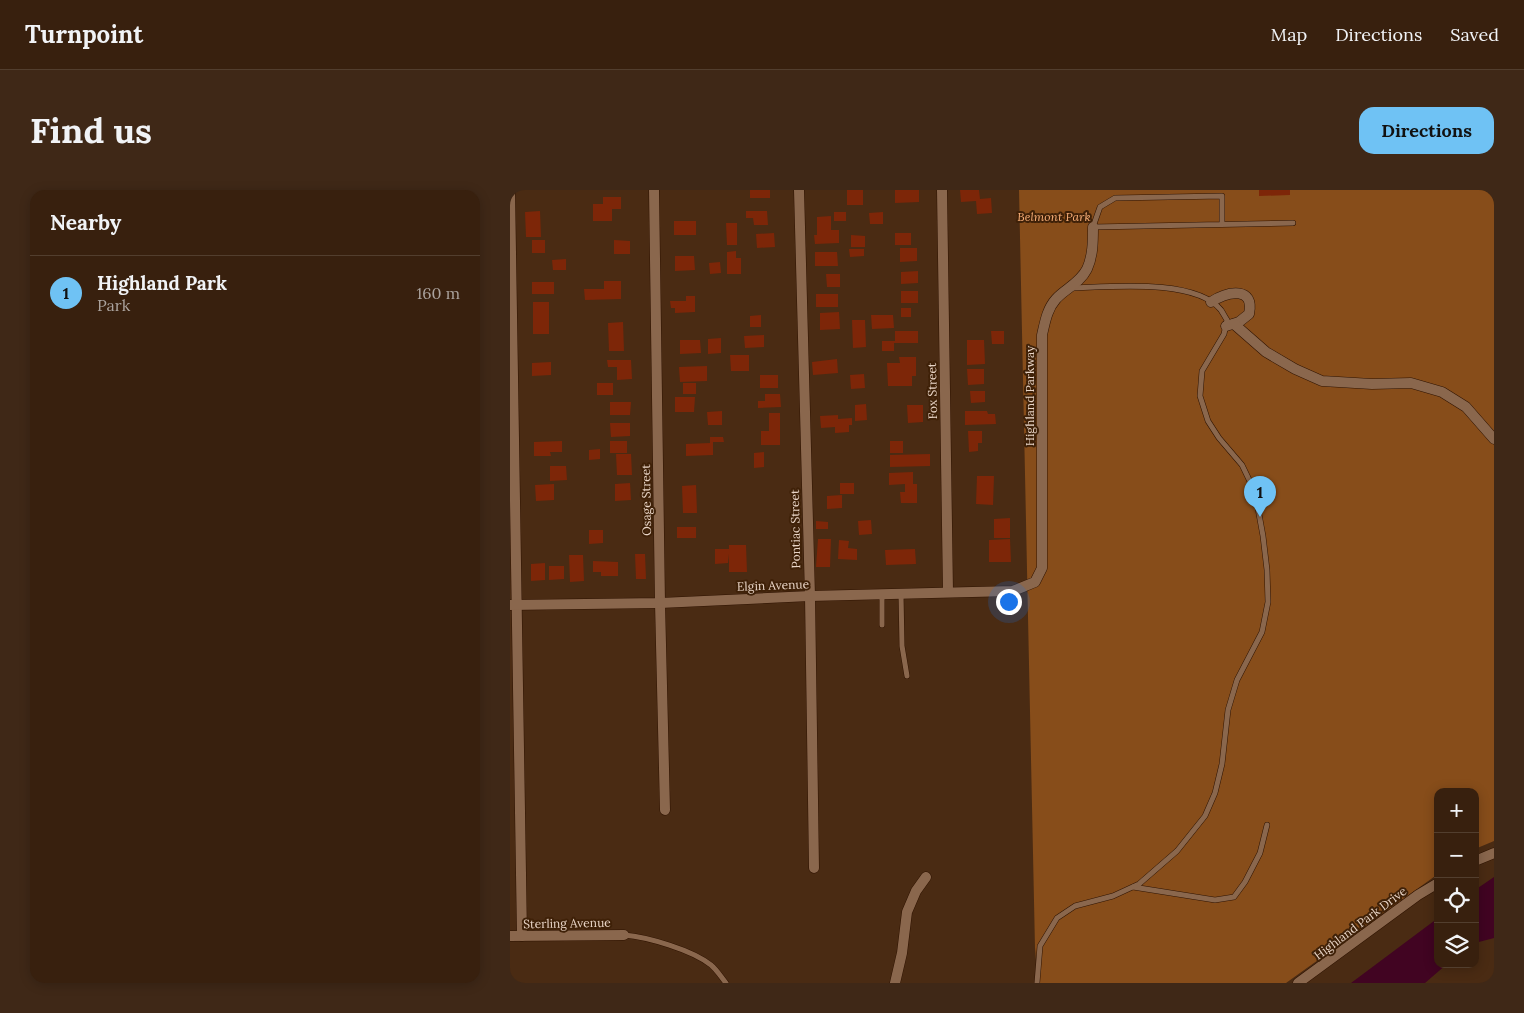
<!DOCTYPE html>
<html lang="en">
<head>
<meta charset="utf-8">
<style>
  body { margin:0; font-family:Lora,serif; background:#3f2817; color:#f1f3f6 }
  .controls { position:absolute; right:15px; bottom:15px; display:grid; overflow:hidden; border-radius:10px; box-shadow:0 2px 12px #0003 }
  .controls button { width:45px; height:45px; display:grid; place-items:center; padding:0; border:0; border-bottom:1px solid #523e2e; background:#38200e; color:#f1f3f6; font:25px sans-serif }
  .you { position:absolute; left:498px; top:411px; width:18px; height:18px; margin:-12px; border:4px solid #fff; border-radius:50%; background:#1a73e8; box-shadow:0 0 0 8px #1a73e833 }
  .badge { display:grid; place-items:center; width:32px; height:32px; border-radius:50%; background:#6fc2f4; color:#111; font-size:16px; font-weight:700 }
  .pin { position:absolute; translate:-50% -41px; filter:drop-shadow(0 1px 2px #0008) }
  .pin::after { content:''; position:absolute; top:26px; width:18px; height:15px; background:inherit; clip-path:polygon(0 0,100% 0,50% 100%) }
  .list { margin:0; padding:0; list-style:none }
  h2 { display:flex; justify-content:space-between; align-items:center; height:65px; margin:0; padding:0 20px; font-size:21px }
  h2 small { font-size:16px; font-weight:400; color:#aba39e }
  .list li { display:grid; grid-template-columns:32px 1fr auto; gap:15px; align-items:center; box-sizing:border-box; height:75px; padding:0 20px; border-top:1px solid #523e2e }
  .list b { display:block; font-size:19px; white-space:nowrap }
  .list p { margin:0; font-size:16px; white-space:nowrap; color:#aba39e }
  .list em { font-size:16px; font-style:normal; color:#aba39e }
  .icon { flex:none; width:28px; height:28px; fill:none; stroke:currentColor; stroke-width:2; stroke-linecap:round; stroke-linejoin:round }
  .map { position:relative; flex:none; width:984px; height:793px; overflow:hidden; border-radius:15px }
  header { display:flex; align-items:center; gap:30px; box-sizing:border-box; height:70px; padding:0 25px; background:#38200e; border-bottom:1px solid #523e2e }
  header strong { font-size:24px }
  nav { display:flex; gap:28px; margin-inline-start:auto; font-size:18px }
  .intro { display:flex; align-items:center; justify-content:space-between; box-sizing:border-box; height:120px; padding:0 30px }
  h1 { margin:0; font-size:35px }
  .button { padding:12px 22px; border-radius:15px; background:#6fc2f4; color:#111; font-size:18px; font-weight:700 }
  main { display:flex; gap:30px; padding:0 30px }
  aside { flex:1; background:#38200e; border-radius:15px; box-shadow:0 2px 12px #0003 }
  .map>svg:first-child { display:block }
  .green { fill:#874d1a }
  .water { fill:#410422 }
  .building { fill:#7d2608 }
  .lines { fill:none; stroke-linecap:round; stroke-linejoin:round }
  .service-casing { stroke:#2f1300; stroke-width:6 }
  .minor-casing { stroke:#2f1300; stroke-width:11 }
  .service { stroke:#8a674d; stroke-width:5 }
  .minor { stroke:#8a674d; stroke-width:10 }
  .labels { text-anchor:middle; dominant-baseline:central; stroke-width:4; stroke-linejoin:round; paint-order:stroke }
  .park-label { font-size:12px; font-style:italic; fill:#f8ae77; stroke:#3f2108 }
  .street-label { font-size:12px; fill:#e9d5c7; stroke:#3f2108 }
</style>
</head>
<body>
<header>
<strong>Turnpoint</strong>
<nav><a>Map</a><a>Directions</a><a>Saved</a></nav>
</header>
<div class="intro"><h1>Find us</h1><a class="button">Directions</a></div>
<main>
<aside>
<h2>Nearby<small></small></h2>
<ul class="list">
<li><span class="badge">1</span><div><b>Highland Park</b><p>Park</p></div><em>160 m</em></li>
</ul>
</aside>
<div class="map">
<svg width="984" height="793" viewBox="0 0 984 793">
  <rect width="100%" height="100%" fill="#4a2b13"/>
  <!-- green -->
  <path class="green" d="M 509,0 L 984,0 L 984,651 L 965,659 L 965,602 L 928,602 L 928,684 L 776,793 L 528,793 L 525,758 Z"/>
  <!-- water -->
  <g class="water">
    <path d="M 984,687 L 984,748 L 965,753 L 965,700 Z"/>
    <path d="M 928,728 L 928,774 L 937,774 L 915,793 L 841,793 Z"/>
  </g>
  <!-- building -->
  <g class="building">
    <rect x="240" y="0" width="20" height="8"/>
    <rect x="337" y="0" width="16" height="15"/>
    <path d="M 385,0 L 409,0 L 409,12 L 385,13 Z"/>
    <path d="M 450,0 L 469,0 L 470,9 L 481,8 L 482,23 L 467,24 L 466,11 L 451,12 Z"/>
    <path d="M 749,0 L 780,0 L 780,5 L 749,6 Z"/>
    <path d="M 93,7 L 111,7 L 111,19 L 102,19 L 102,31 L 83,31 L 83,14 L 93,14 Z"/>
    <path d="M 30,21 L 31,47 L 16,47 L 15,22 Z"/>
    <path d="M 236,21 L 257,21 L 258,35 L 244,35 L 243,28 L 236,28 Z"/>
    <rect x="324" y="22" width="12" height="9"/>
    <path d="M 373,22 L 373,34 L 360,34 L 359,23 Z"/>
    <path d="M 321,26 L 321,40 L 329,40 L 329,53 L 305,54 L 304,45 L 307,45 L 307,27 Z"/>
    <rect x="164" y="31" width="22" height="14"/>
    <path d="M 216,33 L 227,33 L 227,55 L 217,55 Z"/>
    <path d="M 264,43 L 265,57 L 247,58 L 246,44 Z"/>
    <rect x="385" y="43" width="16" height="12"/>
    <path d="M 341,45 L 355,46 L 355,57 L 341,57 Z"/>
    <rect x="22" y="50" width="13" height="13"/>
    <path d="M 104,50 L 120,51 L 120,64 L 104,64 Z"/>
    <path d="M 390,58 L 407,58 L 407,71 L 390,72 Z"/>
    <path d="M 339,59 L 354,59 L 354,66 L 340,67 Z"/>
    <path d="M 226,61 L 226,68 L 231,68 L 231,84 L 217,84 L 217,62 Z"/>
    <path d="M 305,62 L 327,62 L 328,76 L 305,76 Z"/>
    <path d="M 165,66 L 184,66 L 185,80 L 165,81 Z"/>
    <path d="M 56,69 L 56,80 L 43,80 L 42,70 Z"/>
    <path d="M 210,72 L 211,83 L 200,84 L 199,73 Z"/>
    <path d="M 408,81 L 408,93 L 391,94 L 391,82 Z"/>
    <path d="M 316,84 L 330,84 L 330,97 L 317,97 Z"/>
    <path d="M 94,91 L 111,91 L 111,109 L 75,110 L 74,99 L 94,99 Z"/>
    <rect x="22" y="92" width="22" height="12"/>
    <rect x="391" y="101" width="17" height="12"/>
    <rect x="306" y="104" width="22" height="13"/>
    <path d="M 176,106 L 185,106 L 185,122 L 165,123 L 165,118 L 161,118 L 160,111 L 176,111 Z"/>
    <rect x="23" y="112" width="16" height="32"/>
    <rect x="391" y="118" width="10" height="9"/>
    <path d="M 329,122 L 330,139 L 310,140 L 310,123 Z"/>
    <path d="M 251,125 L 251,137 L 240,137 L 240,126 Z"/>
    <path d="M 361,125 L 383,125 L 384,138 L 362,139 Z"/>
    <path d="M 342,130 L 355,130 L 356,157 L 343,158 Z"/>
    <path d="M 113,132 L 114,161 L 99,161 L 98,133 Z"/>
    <path d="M 385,141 L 408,141 L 408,153 L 384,153 L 384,161 L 372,161 L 372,151 L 385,151 Z"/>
    <path d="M 481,141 L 494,141 L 494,154 L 482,154 Z"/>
    <path d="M 254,145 L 254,157 L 235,158 L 234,146 Z"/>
    <path d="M 211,148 L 211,163 L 198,164 L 198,149 Z"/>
    <path d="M 170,150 L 190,150 L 191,163 L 170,164 Z"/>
    <path d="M 457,150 L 474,150 L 475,174 L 457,175 Z"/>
    <path d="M 220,165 L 239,165 L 239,181 L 221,181 Z"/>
    <path d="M 389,167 L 406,167 L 406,186 L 402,186 L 402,196 L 378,196 L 377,173 L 390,173 Z"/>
    <path d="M 327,169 L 328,183 L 303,185 L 302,172 Z"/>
    <path d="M 97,170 L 121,170 L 122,189 L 107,190 L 107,177 L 98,177 Z"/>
    <path d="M 41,172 L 41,185 L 22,186 L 22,173 Z"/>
    <path d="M 197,176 L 197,191 L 170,192 L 169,177 Z"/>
    <path d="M 457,179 L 474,179 L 474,194 L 458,195 Z"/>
    <path d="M 354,184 L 355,198 L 341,199 L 340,185 Z"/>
    <rect x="250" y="185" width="18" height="13"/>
    <rect x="87" y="193" width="16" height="12"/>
    <rect x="173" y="193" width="13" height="11"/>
    <path d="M 460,201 L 475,201 L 475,212 L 461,213 Z"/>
    <path d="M 255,204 L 270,204 L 271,217 L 248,218 L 248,211 L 255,211 Z"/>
    <path d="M 165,207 L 185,207 L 184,222 L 165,222 Z"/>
    <path d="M 100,212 L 121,212 L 120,225 L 100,225 Z"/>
    <path d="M 356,214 L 357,230 L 345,231 L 345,215 Z"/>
    <path d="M 397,215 L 413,215 L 413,232 L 398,233 Z"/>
    <path d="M 212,221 L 212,235 L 198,235 L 197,222 Z"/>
    <path d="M 455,221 L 477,221 L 478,224 L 485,224 L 486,234 L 455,235 Z"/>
    <path d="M 259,223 L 270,223 L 270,255 L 251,255 L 251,241 L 259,241 Z"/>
    <path d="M 328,225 L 328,229 L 342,228 L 342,235 L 339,235 L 339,242 L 325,243 L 325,237 L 311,238 L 310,226 Z"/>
    <path d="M 100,233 L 120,233 L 120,246 L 101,247 Z"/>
    <path d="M 458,241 L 472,241 L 472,253 L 468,253 L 468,261 L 459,262 Z"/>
    <path d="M 200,247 L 213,247 L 214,252 L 203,252 L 203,265 L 176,266 L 176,254 L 200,253 Z"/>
    <path d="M 52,251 L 52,262 L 40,262 L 41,266 L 24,266 L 24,252 Z"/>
    <rect x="100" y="251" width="17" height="12"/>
    <rect x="380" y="251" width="13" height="12"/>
    <path d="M 90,259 L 90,269 L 79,270 L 79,260 Z"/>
    <path d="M 254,262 L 254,277 L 244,278 L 244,263 Z"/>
    <path d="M 106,264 L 121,264 L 122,285 L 107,285 Z"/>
    <path d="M 420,264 L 420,276 L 380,277 L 380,265 Z"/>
    <path d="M 40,276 L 56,276 L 57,290 L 40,291 Z"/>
    <path d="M 403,282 L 403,294 L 407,294 L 407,313 L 391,313 L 390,302 L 395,302 L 395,294 L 379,295 L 379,283 Z"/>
    <path d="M 467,286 L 484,286 L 483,315 L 466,314 Z"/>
    <path d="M 120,293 L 121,310 L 105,311 L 105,294 Z"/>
    <rect x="330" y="293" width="14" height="11"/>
    <path d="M 44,294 L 44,310 L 26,311 L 25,295 Z"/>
    <path d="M 186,295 L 187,323 L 173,323 L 172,296 Z"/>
    <path d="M 332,305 L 332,318 L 317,319 L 317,306 Z"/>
    <path d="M 500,328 L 500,348 L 484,348 L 484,329 Z"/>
    <path d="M 361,330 L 362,344 L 349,345 L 348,331 Z"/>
    <path d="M 306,331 L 318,332 L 318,339 L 306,339 Z"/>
    <rect x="167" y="337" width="19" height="11"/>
    <path d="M 79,340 L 93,340 L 93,353 L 79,354 Z"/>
    <path d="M 308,349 L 321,349 L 320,377 L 306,377 Z"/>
    <path d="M 500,349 L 501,372 L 479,372 L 479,350 Z"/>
    <path d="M 329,350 L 339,351 L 338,358 L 347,359 L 347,370 L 328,369 Z"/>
    <path d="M 219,355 L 236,355 L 237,382 L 219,382 L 219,364 L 218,373 L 205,374 L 205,359 L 219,359 Z"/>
    <path d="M 405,359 L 406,374 L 376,375 L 375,360 Z"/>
    <path d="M 125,364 L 135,364 L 136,389 L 126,389 Z"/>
    <path d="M 59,365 L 73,365 L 74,391 L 60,392 Z"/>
    <path d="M 83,371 L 108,372 L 108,386 L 91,386 L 91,382 L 83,382 Z"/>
    <path d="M 35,373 L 35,390 L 21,391 L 21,374 Z"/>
    <path d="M 39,376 L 54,376 L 54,389 L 39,390 Z"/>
  </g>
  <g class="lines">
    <!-- service casing -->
    <g class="service-casing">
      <g id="service">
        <path d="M 712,34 L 712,6 L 605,8 L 590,17 L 583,37 L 783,33"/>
        <path d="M 372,404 L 372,435"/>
        <path d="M 391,404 L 392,456 L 397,486"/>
        <path d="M 623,697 L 705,710 L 724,707 L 735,692 L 750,663 L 757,635"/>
        <path d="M 114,745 C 138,747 182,760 201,775 C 207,780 211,787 216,793"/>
        <path d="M 527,793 L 530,756 L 547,728 L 565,716 L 603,706 L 629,694 L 667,661 L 695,626 L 705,603 L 712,574 L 718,520 L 727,490 L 752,442 L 758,412 L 757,380 L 753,346 L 745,302 L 732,275 L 709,248 L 698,231 L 690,206 L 692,181 L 714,144 L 717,130 C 715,127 713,123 711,120 C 685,88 600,97 562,98"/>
      </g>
    </g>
    <!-- minor casing -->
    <g class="minor-casing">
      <g id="minor">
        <path d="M 0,0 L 12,746"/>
        <path d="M 144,0 L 150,413 L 155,620"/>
        <path d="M 289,0 L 300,406 L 304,678"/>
        <path d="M 432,0 L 438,402"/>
        <path d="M 701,112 C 718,101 745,96 739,124 L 729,132 L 716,136"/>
        <path d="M 724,134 L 756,162 L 785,179 L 812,191 L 862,194 L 901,193 L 932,202 L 956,217 L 984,249"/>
        <path d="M 0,415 L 150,413 L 300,406 L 503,401 L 525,392 L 532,378 L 532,145 C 535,132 537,119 546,109 C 555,99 570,93 577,79 C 583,66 583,51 583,37"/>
        <path d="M 965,671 L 984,663"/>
        <path d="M 0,746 L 114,745"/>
        <path d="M 385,793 L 392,763 L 397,722 L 406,701 L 416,687"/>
        <path d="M 788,793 L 908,705 L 928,693"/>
      </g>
    </g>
    <!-- service -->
    <use href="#service" class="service"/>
    <!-- minor -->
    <use href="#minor" class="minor"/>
  </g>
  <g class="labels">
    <!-- park labels -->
    <g class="park-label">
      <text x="544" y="26">Belmont Park</text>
    </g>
    <!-- street labels -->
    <g class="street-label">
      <text transform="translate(422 201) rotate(-91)">Fox Street</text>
      <text transform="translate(519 206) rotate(-90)">Highland Parkway</text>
      <text transform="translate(136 310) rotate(-91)">Osage Street</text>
      <text transform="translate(285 339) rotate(-91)">Pontiac Street</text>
      <text transform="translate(263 395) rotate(-2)">Elgin Avenue</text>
      <text transform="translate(57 733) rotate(-1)">Sterling Avenue</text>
      <text transform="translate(850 733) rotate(-37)">Highland Park Drive</text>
    </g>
  </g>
</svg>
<div class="controls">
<button>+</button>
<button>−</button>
<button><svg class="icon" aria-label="locate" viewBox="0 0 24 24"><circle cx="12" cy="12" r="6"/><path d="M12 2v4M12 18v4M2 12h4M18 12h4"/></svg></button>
<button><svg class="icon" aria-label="layers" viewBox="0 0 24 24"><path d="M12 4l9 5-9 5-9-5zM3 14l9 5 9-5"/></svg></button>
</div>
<div class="you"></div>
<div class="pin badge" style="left:750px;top:327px">1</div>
</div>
</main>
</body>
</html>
